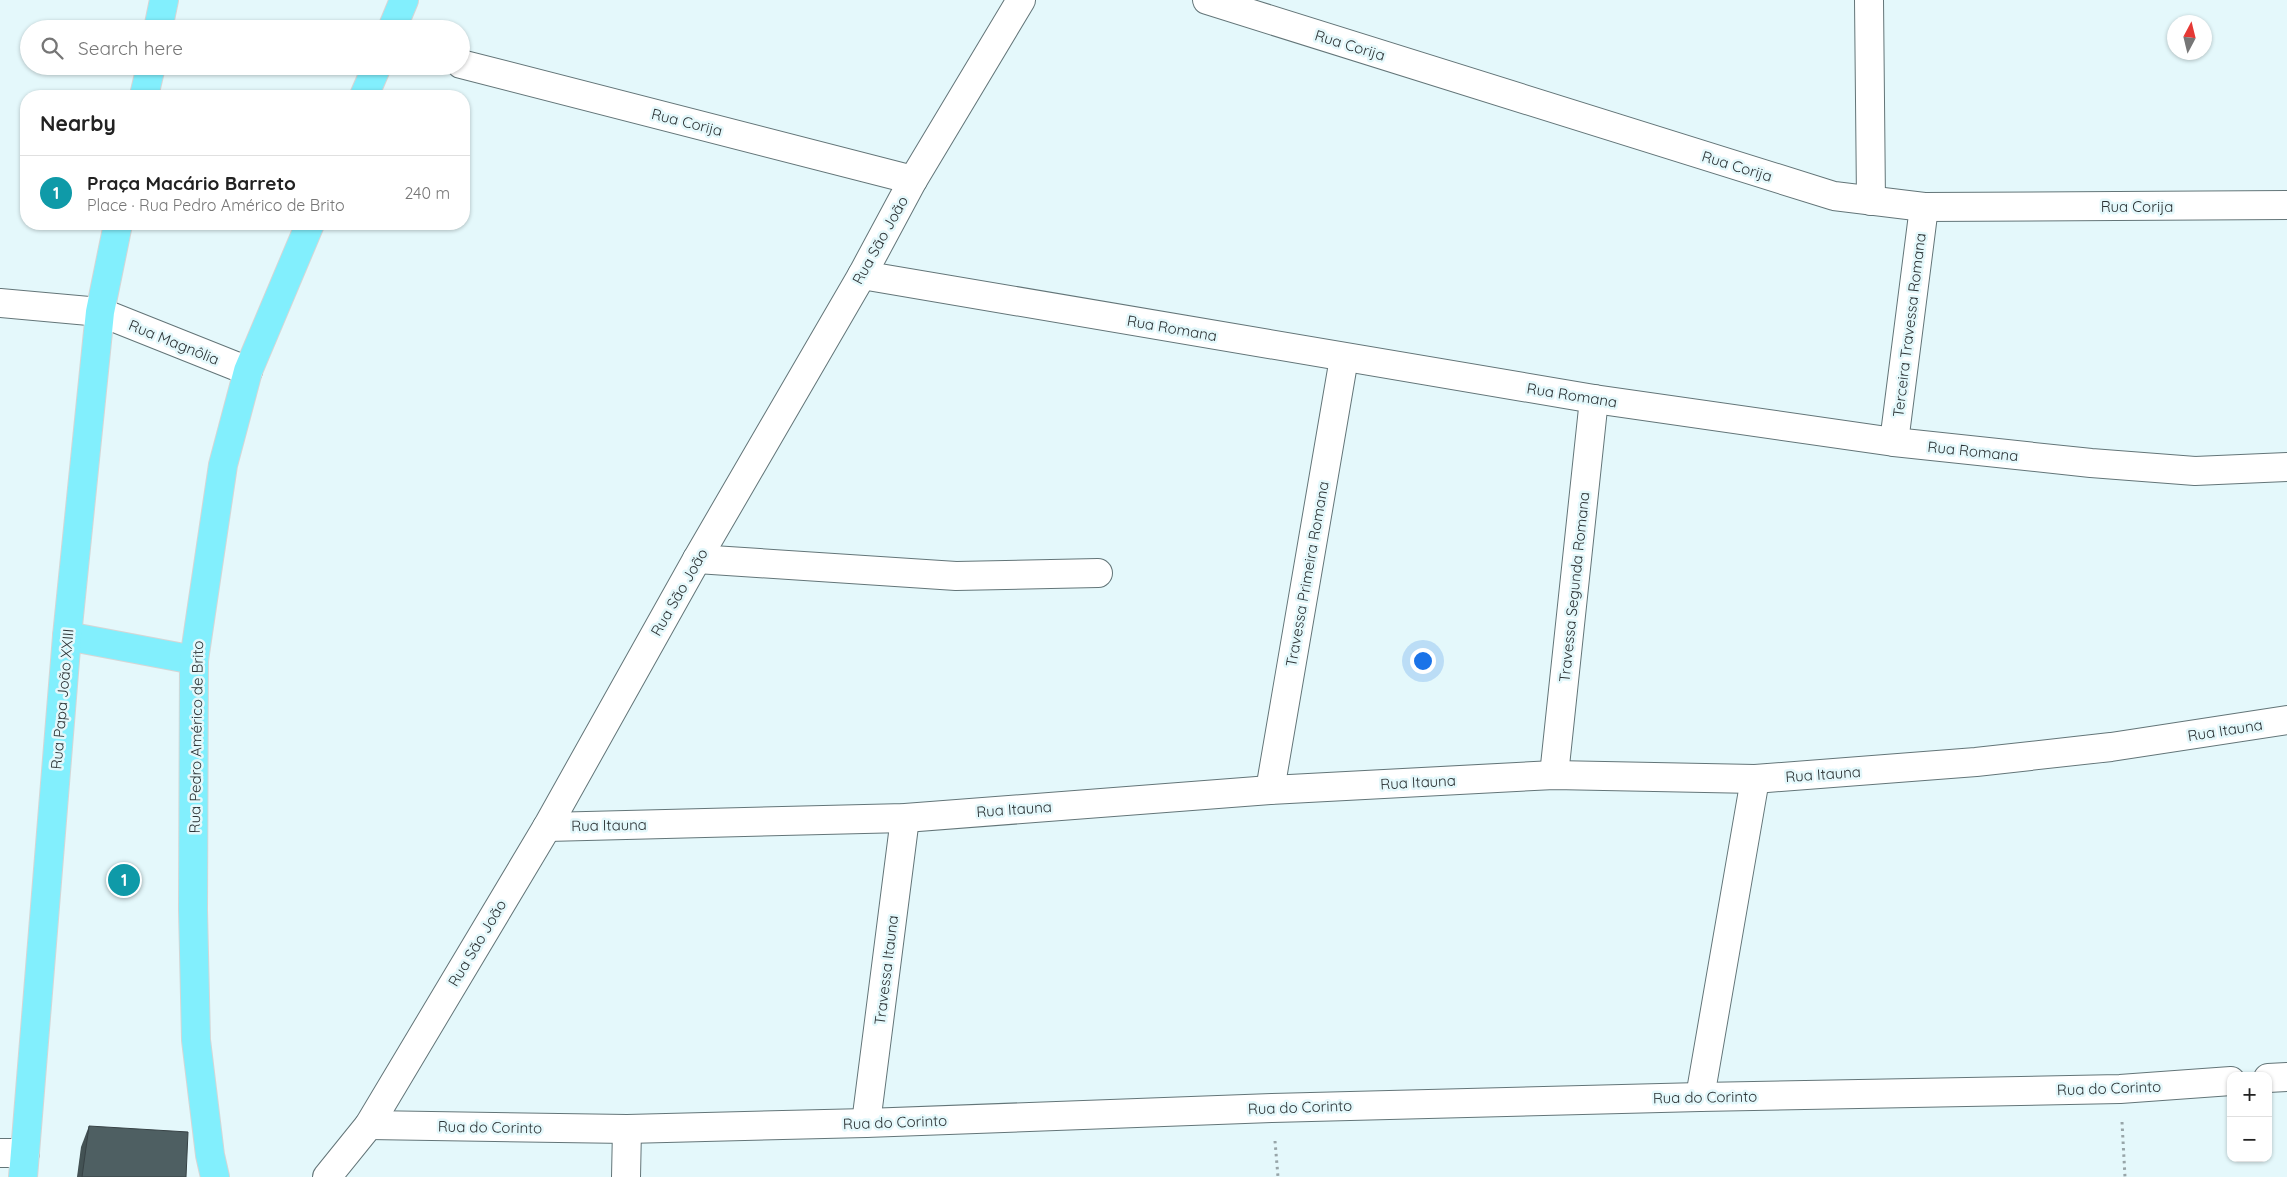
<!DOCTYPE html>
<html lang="en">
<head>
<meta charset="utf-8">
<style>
  body { margin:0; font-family:Quicksand,sans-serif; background:#f6f6f6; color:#222 }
  .controls { position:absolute; right:15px; bottom:15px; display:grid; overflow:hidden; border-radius:10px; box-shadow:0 1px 4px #0004 }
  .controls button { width:45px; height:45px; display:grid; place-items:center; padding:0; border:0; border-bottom:1px solid #e0e0e0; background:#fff; color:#222; font:25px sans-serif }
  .compass { position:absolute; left:2167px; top:15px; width:45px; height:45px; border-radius:50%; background:#fff; box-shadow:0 1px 4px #0004; rotate:7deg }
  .you { position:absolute; left:1422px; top:660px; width:18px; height:18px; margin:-12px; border:4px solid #fff; border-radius:50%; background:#1a73e8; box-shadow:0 0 0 8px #1a73e833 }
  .badge { display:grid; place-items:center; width:32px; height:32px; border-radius:50%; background:#cf457e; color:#fff; font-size:16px; font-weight:700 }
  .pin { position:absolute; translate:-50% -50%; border:2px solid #fff; box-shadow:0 1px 5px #0006 }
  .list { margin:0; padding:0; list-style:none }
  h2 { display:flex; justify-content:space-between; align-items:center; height:65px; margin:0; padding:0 20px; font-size:21px }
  h2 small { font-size:16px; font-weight:400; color:#767676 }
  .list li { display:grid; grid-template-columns:32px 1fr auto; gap:15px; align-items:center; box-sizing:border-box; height:75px; padding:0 20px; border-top:1px solid #e0e0e0 }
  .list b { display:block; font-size:19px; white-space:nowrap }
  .list p { margin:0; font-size:16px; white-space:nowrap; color:#767676 }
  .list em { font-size:16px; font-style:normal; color:#767676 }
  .icon { flex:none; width:28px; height:28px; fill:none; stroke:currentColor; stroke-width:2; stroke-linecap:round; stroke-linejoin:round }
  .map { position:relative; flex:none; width:2287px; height:1177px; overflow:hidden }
  .search { position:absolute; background:#fff; box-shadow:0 1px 4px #0004; left:20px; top:20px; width:450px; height:55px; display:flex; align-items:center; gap:12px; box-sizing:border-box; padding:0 18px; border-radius:28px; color:#767676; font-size:19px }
  .panel { position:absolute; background:#fff; box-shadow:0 1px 4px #0004; left:20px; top:90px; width:450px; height:140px; border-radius:20px }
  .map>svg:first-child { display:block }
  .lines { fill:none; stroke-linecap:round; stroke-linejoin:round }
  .minor-casing { stroke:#637578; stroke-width:30 }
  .primary-casing { stroke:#d5d6d6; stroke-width:30 }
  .path { stroke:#97a5a8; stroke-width:3; stroke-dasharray:2.5 4; stroke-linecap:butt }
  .minor { stroke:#fff; stroke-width:28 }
  .primary { stroke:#82effd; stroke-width:28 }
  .wall { fill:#435254 }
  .building { fill:#4e5f62; stroke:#374245 }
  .labels { text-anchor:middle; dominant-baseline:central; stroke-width:5; stroke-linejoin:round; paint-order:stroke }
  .street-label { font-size:15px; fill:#2b3234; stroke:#e4f8fb }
</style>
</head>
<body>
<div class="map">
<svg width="2287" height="1177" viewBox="0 0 2287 1177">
  <rect width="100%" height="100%" fill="#e4f8fb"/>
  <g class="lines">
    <!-- minor casing -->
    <g class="minor-casing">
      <g id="minor">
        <path d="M 1207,0 L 1834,196 L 1924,207 L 2287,205"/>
        <path d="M 1869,0 L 1871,201"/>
        <path d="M 461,64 L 913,180"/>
        <path d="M 862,275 L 1594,399 L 1894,442 L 2091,463 L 2195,471 L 2287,467"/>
        <path d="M 0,303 L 100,312 L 248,371"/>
        <path d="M 1894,442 L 1924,207"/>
        <path d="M 697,559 L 956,576 L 1098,573"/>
        <path d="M 1554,775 L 1594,399"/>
        <path d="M 1270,790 L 1344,358"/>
        <path d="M 547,827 L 905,818 L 1270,790 L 1554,775 L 1755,779 L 1976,762 L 2111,747 L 2287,720"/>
        <path d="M 2268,1078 L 2287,1077"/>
        <path d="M 1700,1097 L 1755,779"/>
        <path d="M 866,1123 L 905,818"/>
        <path d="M 369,1125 L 627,1129 L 866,1123 L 1272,1108 L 1700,1097 L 2120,1089 L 2231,1081"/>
        <path d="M 0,1153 L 25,1153"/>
        <path d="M 327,1177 L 369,1125 L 547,827 L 697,559 L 862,275 L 913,180 L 1021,0"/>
        <path d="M 626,1177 L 627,1129"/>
      </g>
    </g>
    <!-- primary casing -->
    <g class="primary-casing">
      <g id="primary">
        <path d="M 158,29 L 164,0"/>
        <path d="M 392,29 L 404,0"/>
        <path d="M 144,96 L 151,66"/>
        <path d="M 364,96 L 377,66"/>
        <path d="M 67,636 L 194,660"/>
        <path d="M 23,1177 L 67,636 L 100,312 L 118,224"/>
        <path d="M 215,1177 L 210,1155 L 196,1040 L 193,910 L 194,660 L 223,465 L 248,371 L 310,224"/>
      </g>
    </g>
    <!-- path -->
    <g class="path">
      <path d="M 2122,1122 L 2125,1177"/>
      <path d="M 1275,1141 L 1278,1177"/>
    </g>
    <!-- minor -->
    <use href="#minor" class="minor"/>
    <!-- primary -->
    <use href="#primary" class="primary"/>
  </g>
  <!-- wall -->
  <path class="wall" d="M 89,1126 L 186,1177 L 77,1177 L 81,1147 Z"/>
  <!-- building -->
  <path class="building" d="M 89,1126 L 188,1132 L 186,1177 L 82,1177 Z"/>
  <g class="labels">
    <!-- street labels -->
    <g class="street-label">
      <text transform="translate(1350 45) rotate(17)">Rua Corija</text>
      <text transform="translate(687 122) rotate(14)">Rua Corija</text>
      <text transform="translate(1737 166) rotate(17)">Rua Corija</text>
      <text x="2137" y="206">Rua Corija</text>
      <text transform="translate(880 240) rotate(-61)">Rua São João</text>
      <text transform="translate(1909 325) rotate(-83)">Terceira Travessa Romana</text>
      <text transform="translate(1172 328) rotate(10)">Rua Romana</text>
      <text transform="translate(174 342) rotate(22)">Rua Magnôlia</text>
      <text transform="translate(1572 395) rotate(9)">Rua Romana</text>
      <text transform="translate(1973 451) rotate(6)">Rua Romana</text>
      <text transform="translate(1307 574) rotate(-80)">Travessa Primeira Romana</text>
      <text transform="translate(1574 587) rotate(-84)">Travessa Segunda Romana</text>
      <text transform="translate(679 592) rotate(-60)">Rua São João</text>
      <text transform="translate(62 699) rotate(-85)">Rua Papa João XXIII</text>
      <text transform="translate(2225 730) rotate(-9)">Rua Itauna</text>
      <text transform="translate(196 737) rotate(-89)">Rua Pedro Américo de Brito</text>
      <text transform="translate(1823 774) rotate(-4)">Rua Itauna</text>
      <text transform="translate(1418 782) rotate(-3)">Rua Itauna</text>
      <text transform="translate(1014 809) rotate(-4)">Rua Itauna</text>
      <text transform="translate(609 825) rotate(-1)">Rua Itauna</text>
      <text transform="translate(477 943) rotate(-59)">Rua São João</text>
      <text transform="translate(886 970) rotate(-83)">Travessa Itauna</text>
      <text transform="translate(2109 1088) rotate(-2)">Rua do Corinto</text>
      <text transform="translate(1705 1097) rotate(-1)">Rua do Corinto</text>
      <text transform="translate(1300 1107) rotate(-2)">Rua do Corinto</text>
      <text transform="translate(895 1122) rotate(-2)">Rua do Corinto</text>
      <text transform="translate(490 1127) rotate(1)">Rua do Corinto</text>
    </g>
  </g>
</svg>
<div class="controls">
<button>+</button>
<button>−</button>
</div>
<svg class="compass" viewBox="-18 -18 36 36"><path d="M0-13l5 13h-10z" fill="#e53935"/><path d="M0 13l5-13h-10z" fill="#767676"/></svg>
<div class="you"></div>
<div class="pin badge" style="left:124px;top:880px;background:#0f9aa8">1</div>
<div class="search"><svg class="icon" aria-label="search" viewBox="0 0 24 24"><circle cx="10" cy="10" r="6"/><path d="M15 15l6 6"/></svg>Search here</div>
<section class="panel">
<h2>Nearby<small></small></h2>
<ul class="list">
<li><span class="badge" style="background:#0f9aa8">1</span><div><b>Praça Macário Barreto</b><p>Place · Rua Pedro Américo de Brito</p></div><em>240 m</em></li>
</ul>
</section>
</div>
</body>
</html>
